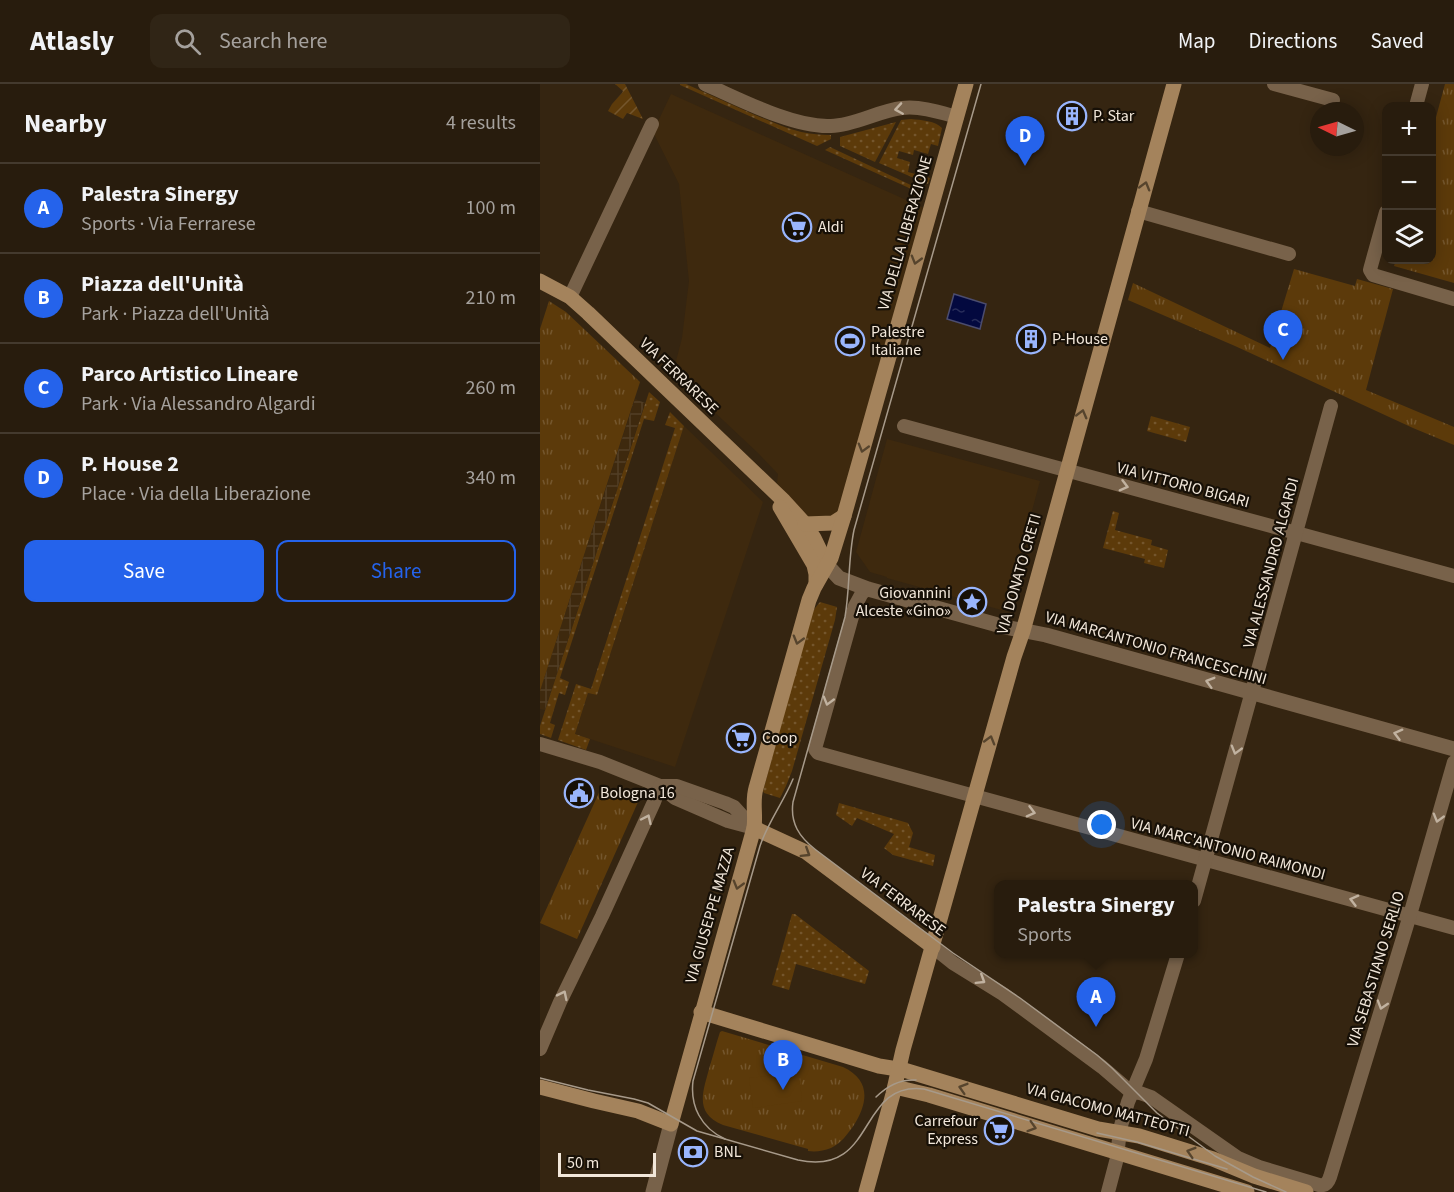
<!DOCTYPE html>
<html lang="en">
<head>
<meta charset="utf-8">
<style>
  body { margin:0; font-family:"Source Sans 3",sans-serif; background:#302516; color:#f1f3f6 }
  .controls { position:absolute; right:18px; top:18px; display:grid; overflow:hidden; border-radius:12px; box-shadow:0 3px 15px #0003 }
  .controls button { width:54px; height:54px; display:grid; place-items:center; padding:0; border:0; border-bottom:2px solid #443a2e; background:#281c0d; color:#f1f3f6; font:30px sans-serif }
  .compass { position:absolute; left:770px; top:18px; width:54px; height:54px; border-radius:50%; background:#281c0d; box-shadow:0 3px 15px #0003; rotate:275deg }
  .scale { position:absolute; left:18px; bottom:15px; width:98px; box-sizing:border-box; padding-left:6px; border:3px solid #f2e7da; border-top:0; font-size:16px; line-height:21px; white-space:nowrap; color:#f2e7da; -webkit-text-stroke:4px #171007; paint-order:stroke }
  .you { position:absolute; left:562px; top:741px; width:21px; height:21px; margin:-15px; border:4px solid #fff; border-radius:50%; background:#1a73e8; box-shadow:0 0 0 9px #1a73e833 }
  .badge { display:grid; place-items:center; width:39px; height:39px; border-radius:50%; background:#2563eb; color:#fff; font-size:20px; font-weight:700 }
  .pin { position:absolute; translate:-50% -50px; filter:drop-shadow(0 2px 3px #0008) }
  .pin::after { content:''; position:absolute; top:32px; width:21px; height:18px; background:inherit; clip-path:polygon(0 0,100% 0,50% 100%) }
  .popup { position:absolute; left:454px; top:796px; width:204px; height:78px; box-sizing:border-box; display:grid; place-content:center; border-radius:12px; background:#281c0d; filter:drop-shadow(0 2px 4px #0005); font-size:20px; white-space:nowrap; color:#a5a19d }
  .popup b { font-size:22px; color:#f1f3f6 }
  .popup::after { content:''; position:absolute; left:50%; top:100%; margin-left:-12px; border:12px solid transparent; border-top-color:#281c0d }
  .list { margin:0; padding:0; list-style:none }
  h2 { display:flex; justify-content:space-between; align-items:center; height:78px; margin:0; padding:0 24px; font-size:26px }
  h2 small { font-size:20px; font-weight:400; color:#a5a19d }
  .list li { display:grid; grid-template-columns:39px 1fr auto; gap:18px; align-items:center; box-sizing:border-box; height:90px; padding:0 24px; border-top:2px solid #443a2e }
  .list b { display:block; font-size:22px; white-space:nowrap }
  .list p { margin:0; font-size:20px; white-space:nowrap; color:#a5a19d }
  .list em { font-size:20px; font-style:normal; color:#a5a19d }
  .actions { display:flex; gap:12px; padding:18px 24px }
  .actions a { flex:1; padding:14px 0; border:2px solid #2563eb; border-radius:12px; text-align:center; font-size:21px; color:#2563eb }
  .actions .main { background:#2563eb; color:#fff }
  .icon { flex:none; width:33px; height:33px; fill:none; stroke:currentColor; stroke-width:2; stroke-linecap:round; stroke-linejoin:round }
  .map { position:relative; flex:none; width:914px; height:1108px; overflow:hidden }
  header { display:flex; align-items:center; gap:36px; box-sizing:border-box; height:84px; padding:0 30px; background:#281c0d; border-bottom:2px solid #443a2e }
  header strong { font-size:28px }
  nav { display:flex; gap:33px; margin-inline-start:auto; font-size:21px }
  .search { width:420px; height:54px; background:#302516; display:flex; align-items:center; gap:15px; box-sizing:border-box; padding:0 21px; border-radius:12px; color:#a5a19d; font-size:22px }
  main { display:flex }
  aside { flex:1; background:#281c0d }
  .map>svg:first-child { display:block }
  .built { fill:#3e290e }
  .industrial { fill:url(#industrial-grid) }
  .grass { fill:url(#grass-dots) }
  .park { fill:url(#park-tufts) }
  .garden { fill:url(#garden-furrows) }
  .pitch { fill:#5c3a0a }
  .water { fill:url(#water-ripples); stroke:#4b4c6e; stroke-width:1.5 }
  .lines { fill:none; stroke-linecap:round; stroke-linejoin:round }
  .minor { stroke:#78624a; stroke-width:14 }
  .tertiary { stroke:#78624a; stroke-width:15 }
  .secondary { stroke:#a4835c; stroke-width:15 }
  .tram { stroke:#a79a8a; stroke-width:1.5 }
  .oneway { stroke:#c1b2a0 }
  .oneway2 { stroke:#56442d }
  .labels { text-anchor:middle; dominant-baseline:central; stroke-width:4.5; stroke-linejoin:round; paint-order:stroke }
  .poi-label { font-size:16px; fill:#f2e7da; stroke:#171007; text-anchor:start }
  .street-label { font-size:16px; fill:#f2e7da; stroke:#171007 }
</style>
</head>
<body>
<header>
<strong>Atlasly</strong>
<div class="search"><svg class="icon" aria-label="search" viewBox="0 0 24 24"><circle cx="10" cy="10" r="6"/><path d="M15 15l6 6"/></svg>Search here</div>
<nav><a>Map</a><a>Directions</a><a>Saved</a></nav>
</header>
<main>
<aside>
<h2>Nearby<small>4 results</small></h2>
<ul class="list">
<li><span class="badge">A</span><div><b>Palestra Sinergy</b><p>Sports · Via Ferrarese</p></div><em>100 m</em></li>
<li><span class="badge">B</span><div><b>Piazza dell'Unità</b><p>Park · Piazza dell'Unità</p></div><em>210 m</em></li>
<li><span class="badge">C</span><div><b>Parco Artistico Lineare</b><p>Park · Via Alessandro Algardi</p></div><em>260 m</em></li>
<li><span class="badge">D</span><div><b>P. House 2</b><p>Place · Via della Liberazione</p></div><em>340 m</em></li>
</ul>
<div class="actions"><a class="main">Save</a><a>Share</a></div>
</aside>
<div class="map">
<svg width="914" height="1108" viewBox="0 0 914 1108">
  <defs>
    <pattern id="industrial-grid" width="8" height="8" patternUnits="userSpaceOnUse" patternTransform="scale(1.5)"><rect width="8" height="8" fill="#3e290e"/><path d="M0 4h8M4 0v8" fill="none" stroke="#513e25"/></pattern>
    <pattern id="grass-dots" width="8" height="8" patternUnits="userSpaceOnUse" patternTransform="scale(1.5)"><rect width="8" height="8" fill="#5c3a0a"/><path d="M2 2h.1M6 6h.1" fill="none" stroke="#74562d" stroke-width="1.8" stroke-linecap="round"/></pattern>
    <pattern id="park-tufts" width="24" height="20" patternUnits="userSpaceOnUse" patternTransform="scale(1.5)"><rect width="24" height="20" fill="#5c3a0a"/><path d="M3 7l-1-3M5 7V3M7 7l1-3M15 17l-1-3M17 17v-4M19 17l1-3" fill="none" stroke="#74562d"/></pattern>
    <pattern id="garden-furrows" width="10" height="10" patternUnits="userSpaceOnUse" patternTransform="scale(1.5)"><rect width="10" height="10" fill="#5c3a0a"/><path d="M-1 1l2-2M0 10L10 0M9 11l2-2" fill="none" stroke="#74562d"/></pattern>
    <pattern id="water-ripples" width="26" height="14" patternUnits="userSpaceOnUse" patternTransform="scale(1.5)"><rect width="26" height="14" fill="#03093f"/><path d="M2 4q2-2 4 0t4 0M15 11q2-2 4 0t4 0" fill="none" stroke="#282d5a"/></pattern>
  </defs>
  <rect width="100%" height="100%" fill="#352511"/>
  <!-- built -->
  <g class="built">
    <path d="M 131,10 L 384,124 L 298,428 L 295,432 L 272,435 L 266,432 L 237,399 L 238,390 L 218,369 L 150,305 L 127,288 L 134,285 L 142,254 L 149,197 L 139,100 L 113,48 Z"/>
    <path d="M 144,342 L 223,418 L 135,683 L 35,650 L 48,609 L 57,611 Z"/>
    <path d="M 347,355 L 500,397 L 465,527 L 347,494 L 347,493 L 330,488 L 316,468 Z"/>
  </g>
  <!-- industrial -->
  <path class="industrial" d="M 95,315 L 105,319 L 5,626 L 0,625 L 0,607 Z"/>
  <!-- grass -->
  <g class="grass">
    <path d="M 140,0 L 146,0 C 166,9 186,18 206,27 C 235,39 258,52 291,51 L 291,55 L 277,62 L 140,1 Z"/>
    <path d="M 371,35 C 381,36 396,37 402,44 L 398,62 L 391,60 L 388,70 L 374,66 L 373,71 L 359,67 L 357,74 L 370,78 L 368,88 L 390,94 L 388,100 L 339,79 L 361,36 Z"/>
    <path d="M 356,38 L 335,78 L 300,62 L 300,53 Z"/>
    <path d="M 290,63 L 375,103 L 378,106 L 378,108 L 285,66 Z"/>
    <path d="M 109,308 L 120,318 L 114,337 L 104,335 L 20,594 L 29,598 L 25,611 L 19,609 L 10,639 L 15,641 L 11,654 L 0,650 L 0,642 Z"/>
    <path d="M 130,328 L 144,342 L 57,611 L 48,609 L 35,650 L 50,655 L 46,666 L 18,656 L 36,600 L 51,605 L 135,344 L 125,341 Z"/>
    <path d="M 611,332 L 650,343 L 646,358 L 607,347 Z"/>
    <path d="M 573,427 L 579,429 L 575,446 L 612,456 L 611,461 L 628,466 L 624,484 L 604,479 L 605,475 L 563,464 Z"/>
    <path d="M 280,518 L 297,523 L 295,536 L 252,687 L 246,702 L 240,714 L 224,709 L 223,707 L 271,531 L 275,524 Z"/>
    <path d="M 299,719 L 368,739 L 373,749 L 369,763 L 395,771 L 393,782 L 353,771 L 344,764 L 354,750 L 317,734 L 312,742 L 296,731 Z"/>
    <path d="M 252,830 L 255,830 L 329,887 L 325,900 L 256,880 L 249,906 L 232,901 Z"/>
  </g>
  <!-- park -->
  <g class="park">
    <path d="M 905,0 L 914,0 L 914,199 L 854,182 L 856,176 L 892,176 L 892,48 Z"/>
    <path d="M 754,185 L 815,202 L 817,195 L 853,205 L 826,306 L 914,343 L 914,361 L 873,344 L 695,262 L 588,216 L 593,199 L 730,264 Z"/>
    <path d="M 9,217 L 26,228 L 100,298 L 0,607 L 0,245 Z"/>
    <path d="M 62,702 L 98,718 L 37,855 L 0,839 Z"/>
    <path d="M 182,947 L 303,983 C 331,996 328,1019 314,1041 C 307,1051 301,1059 291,1064 C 283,1067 276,1068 268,1067 L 268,1065 L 183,1041 C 154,1029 163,1008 169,985 C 173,972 176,960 180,948 Z"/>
  </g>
  <!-- garden -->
  <path class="garden" d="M 75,0 L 85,0 L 103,35 L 87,29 L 83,35 L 68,27 L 72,20 L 82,9 L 83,7 Z"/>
  <!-- pitch -->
  <path class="pitch" d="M 259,988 L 262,1017 L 213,1024 L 209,994 Z"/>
  <!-- water -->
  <path class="water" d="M 414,210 L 446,220 L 440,245 L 407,235 Z"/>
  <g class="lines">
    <!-- minor -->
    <g class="minor">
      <path d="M 165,0 C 199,15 254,44 291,42 C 315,41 338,27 362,24 C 381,22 399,28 417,33"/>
      <path d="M 734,0 L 793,16"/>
      <path d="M 876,22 L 882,0"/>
      <path d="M 598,127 L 749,170"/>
      <path d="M 846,128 L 831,182 L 830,186 L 833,191 L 914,215"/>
      <path d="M 30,213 L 112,40"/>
      <path d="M 364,342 L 914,492"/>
      <path d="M 328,505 L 322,509 L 315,522 L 276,661 L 275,665 L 278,669 L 914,844"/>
      <path d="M 0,660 L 60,678 L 120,702 L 135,714 L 188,737 L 214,744"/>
      <path d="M 120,702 L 137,702 L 185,719 L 194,723 L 213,744"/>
      <path d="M 654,817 L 791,322"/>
      <path d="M 393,863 L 413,879 L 463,910 L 562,983 L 591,1008 L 600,1009 L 611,1013 L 698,1074 L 719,1083 L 779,1101 C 785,1102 788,1099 790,1093 L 870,831 L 914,678"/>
      <path d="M 0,965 L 20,918 L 62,832 L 114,718 L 120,702"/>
      <path d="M 568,1108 L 577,1074 L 580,1045 L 588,1018 L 606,975 L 638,870"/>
    </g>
    <!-- tertiary -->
    <g class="tertiary">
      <path d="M 287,481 L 299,494 L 328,505 L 465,543 L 506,551 L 914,665"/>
      <path d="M 113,1108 L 131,1040"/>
    </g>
    <!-- secondary -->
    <g class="secondary">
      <path d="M 0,197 L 30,213 L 48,229 L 244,417 L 265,440 L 274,454 L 287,481"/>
      <path d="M 240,423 L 274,481 L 276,490 L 276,500"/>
      <path d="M 265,440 L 293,439 L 304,432"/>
      <path d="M 214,744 L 266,768 L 393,863"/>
      <path d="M 161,928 L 339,982 L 364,986 L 558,1045 L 599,1052 L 673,1075 L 714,1092 L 766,1108"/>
      <path d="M 0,1003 L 54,1017 L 98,1027 L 131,1040 L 214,744 C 216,731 212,717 216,704 L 269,516 L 274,504 L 291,474 L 304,432 L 426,0"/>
      <path d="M 355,1003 L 389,1011 L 707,1108"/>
      <path d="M 326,1108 L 353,1010 L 363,966 L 474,573 L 483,547 L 634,0"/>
    </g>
    <!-- tram -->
    <g class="tram">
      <path d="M 441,0 L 314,446 C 308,475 310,504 305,533 L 253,718 C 250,739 259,753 276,766 L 413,869 L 480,914 L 557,971 L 572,984 L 617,1029 L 675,1072 L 713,1093 L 746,1108"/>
      <path d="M 0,994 L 48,1006 L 94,1015 L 108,1019 L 157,1047 L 258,1076 C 338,1093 316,997 384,1005 L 726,1108"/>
      <path d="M 336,1013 C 347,1002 360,995 376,996"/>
      <path d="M 557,1049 L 597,1058 L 687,1085"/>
      <path d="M 185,1055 C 161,1044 150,1022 153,997 L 220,762 C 228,738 243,719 253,695"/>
    </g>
  </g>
  <!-- one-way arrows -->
  <defs><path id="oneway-chevron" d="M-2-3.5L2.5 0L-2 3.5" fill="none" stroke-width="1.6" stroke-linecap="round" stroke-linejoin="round" transform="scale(1.5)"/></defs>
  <g class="oneway">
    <use href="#oneway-chevron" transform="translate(359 25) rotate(171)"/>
    <use href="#oneway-chevron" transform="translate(584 402) rotate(15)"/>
    <use href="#oneway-chevron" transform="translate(670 598) rotate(-164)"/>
    <use href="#oneway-chevron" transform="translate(288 617) rotate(106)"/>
    <use href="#oneway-chevron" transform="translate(858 650) rotate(-165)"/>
    <use href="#oneway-chevron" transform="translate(696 666) rotate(106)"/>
    <use href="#oneway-chevron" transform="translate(491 728) rotate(15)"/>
    <use href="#oneway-chevron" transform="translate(898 734) rotate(106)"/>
    <use href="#oneway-chevron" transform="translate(107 735) rotate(-65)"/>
    <use href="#oneway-chevron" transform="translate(814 816) rotate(-165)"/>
    <use href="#oneway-chevron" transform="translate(441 896) rotate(32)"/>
    <use href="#oneway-chevron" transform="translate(23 911) rotate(-64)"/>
    <use href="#oneway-chevron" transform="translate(842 921) rotate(107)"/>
  </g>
  <g class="oneway2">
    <use href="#oneway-chevron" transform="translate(605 102) rotate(-74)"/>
    <use href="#oneway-chevron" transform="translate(376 176) rotate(106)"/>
    <use href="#oneway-chevron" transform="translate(542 330) rotate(-75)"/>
    <use href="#oneway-chevron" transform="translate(323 364) rotate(106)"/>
    <use href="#oneway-chevron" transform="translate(258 556) rotate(106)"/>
    <use href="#oneway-chevron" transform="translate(450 656) rotate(-74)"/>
    <use href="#oneway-chevron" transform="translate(266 769) rotate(32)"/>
    <use href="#oneway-chevron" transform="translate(198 801) rotate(106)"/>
    <use href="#oneway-chevron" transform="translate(423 1004) rotate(-163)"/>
    <use href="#oneway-chevron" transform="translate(492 1043) rotate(17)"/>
    <use href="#oneway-chevron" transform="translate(651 1068) rotate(-163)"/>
  </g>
  <!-- icons -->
  <defs>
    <g id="building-ring" transform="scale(1.5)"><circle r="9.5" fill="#171007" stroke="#99b5fd" stroke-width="1.5"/><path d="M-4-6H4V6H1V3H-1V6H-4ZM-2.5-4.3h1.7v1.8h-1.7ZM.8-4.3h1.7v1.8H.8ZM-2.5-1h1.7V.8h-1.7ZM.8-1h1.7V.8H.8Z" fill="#99b5fd"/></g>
    <g id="supermarket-ring" transform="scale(1.5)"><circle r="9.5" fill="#171007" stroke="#99b5fd" stroke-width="1.5"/><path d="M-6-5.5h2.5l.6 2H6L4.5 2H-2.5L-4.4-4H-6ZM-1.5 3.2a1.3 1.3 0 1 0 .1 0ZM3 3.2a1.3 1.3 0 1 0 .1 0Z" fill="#99b5fd"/></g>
    <g id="stadium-ring" transform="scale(1.5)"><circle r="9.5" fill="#171007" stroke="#99b5fd" stroke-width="1.5"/><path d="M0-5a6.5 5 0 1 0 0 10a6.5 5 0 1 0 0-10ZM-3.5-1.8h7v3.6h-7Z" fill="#99b5fd"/></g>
    <g id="sight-ring" transform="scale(1.5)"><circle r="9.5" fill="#171007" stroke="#99b5fd" stroke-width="1.5"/><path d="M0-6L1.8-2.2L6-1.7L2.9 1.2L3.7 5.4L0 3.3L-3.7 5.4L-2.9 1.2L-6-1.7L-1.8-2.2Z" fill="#99b5fd"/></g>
    <g id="civic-ring" transform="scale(1.5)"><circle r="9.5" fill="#171007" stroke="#99b5fd" stroke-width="1.5"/><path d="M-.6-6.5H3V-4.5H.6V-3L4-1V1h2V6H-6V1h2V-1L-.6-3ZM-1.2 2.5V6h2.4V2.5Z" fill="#99b5fd"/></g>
    <g id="bank-ring" transform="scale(1.5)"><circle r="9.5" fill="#171007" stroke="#99b5fd" stroke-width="1.5"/><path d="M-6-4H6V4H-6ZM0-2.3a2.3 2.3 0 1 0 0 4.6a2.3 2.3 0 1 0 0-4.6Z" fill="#99b5fd"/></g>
  </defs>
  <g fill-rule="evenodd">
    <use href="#building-ring" x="532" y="32"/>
    <use href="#supermarket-ring" x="257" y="143"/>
    <use href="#building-ring" x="491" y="255"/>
    <use href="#stadium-ring" x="310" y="257"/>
    <use href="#sight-ring" x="432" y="518"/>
    <use href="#supermarket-ring" x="201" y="654"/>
    <use href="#civic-ring" x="39" y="709"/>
    <use href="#supermarket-ring" x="459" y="1046"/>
    <use href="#bank-ring" x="153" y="1068"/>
  </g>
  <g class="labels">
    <!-- poi labels -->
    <g class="poi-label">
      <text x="553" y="32">P. Star</text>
      <text x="278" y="143">Aldi</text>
      <text x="331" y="248">Palestre<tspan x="331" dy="18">Italiane</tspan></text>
      <text x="512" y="255">P-House</text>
      <text x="411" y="509" text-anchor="end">Giovannini<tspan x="411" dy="18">Alceste «Gino»</tspan></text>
      <text x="222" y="654">Coop</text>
      <text x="60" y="709">Bologna 16</text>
      <text x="438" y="1037" text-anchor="end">Carrefour<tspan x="438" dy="18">Express</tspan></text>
      <text x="174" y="1068">BNL</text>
    </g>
    <!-- street labels -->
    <g class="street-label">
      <text transform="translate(365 149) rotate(-74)">VIA DELLA LIBERAZIONE</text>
      <text transform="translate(139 292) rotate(44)">VIA FERRARESE</text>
      <text transform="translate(643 401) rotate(15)">VIA VITTORIO BIGARI</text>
      <text transform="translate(731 479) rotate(-75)">VIA ALESSANDRO ALGARDI</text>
      <text transform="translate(479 490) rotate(-74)">VIA DONATO CRETI</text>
      <text transform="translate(616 564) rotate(16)">VIA MARCANTONIO FRANCESCHINI</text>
      <text transform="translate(688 765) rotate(15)">VIA MARC'ANTONIO RAIMONDI</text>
      <text transform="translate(363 818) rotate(37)">VIA FERRARESE</text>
      <text transform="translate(170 831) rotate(-74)">VIA GIUSEPPE MAZZA</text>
      <text transform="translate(836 885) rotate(-73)">VIA SEBASTIANO SERLIO</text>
      <text transform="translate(568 1026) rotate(15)">VIA GIACOMO MATTEOTTI</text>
    </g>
  </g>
</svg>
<div class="controls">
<button>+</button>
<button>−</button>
<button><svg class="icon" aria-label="layers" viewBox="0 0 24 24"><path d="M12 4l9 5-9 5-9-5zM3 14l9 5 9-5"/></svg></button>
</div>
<svg class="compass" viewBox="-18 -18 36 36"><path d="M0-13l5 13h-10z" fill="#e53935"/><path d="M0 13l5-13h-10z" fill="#a5a19d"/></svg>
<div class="scale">50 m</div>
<div class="you"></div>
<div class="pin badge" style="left:556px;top:943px">A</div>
<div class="popup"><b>Palestra Sinergy</b>Sports</div>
<div class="pin badge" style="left:243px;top:1006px">B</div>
<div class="pin badge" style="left:743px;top:276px">C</div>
<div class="pin badge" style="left:485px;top:82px">D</div>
</div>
</main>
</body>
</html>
